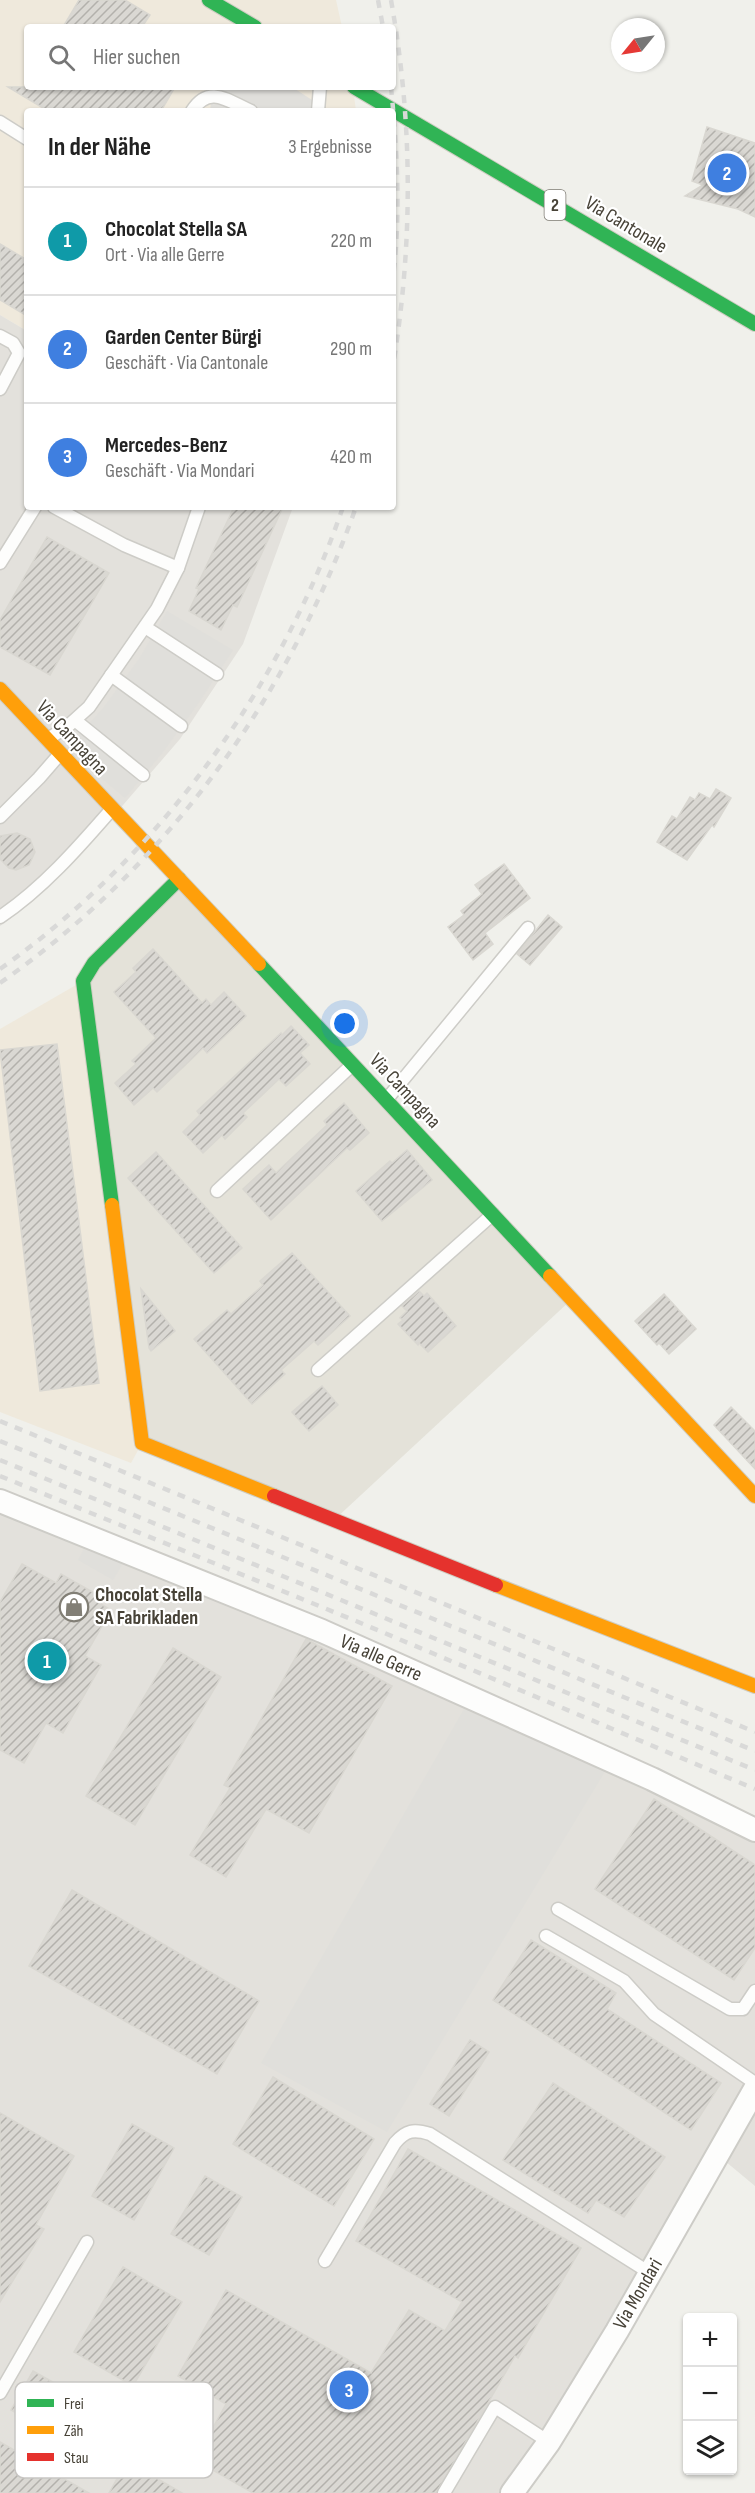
<!DOCTYPE html>
<html lang="de">
<head>
<meta charset="utf-8">
<style>
  body { margin:0; font-family:"Sofia Sans Condensed",sans-serif; background:#f6f6f6; color:#222 }
  .controls { position:absolute; right:18px; bottom:18px; display:grid; overflow:hidden; border-radius:6px; box-shadow:0 2px 4px #0004 }
  .controls button { width:54px; height:54px; display:grid; place-items:center; padding:0; border:0; border-bottom:2px solid #e0e0e0; background:#fff; color:#222; font:30px sans-serif }
  .compass { position:absolute; left:611px; top:18px; width:54px; height:54px; border-radius:50%; background:#fff; box-shadow:0 2px 4px #0004; rotate:240deg }
  .you { position:absolute; left:345px; top:1024px; width:21px; height:21px; margin:-15px; border:4px solid #fff; border-radius:50%; background:#1a73e8; box-shadow:0 0 0 9px #1a73e833 }
  .badge { display:grid; place-items:center; width:39px; height:39px; border-radius:50%; background:#db2777; color:#fff; font-size:20px; font-weight:700 }
  .pin { position:absolute; translate:-50% -50%; border:3px solid #fff; box-shadow:0 2px 6px #0006 }
  .list { margin:0; padding:0; list-style:none }
  h2 { display:flex; justify-content:space-between; align-items:center; height:78px; margin:0; padding:0 24px; font-size:26px }
  h2 small { font-size:20px; font-weight:400; color:#767676 }
  .list li { display:grid; grid-template-columns:39px 1fr auto; gap:18px; align-items:center; box-sizing:border-box; height:108px; padding:0 24px; border-top:2px solid #e0e0e0 }
  .list b { display:block; font-size:22px; white-space:nowrap }
  .list p { margin:0; font-size:20px; white-space:nowrap; color:#767676 }
  .list em { font-size:20px; font-style:normal; color:#767676 }
  .icon { flex:none; width:33px; height:33px; fill:none; stroke:currentColor; stroke-width:2; stroke-linecap:round; stroke-linejoin:round }
  .map { position:relative; flex:none; width:755px; height:2493px; overflow:hidden }
  .search { position:absolute; background:#fff; box-shadow:0 2px 4px #0004; left:24px; top:24px; width:372px; height:66px; display:flex; align-items:center; gap:15px; box-sizing:border-box; padding:0 21px; border-radius:6px; color:#767676; font-size:22px }
  .panel { position:absolute; background:#fff; box-shadow:0 2px 4px #0004; left:24px; top:108px; width:372px; height:402px; border-radius:6px }
  .map>svg:first-child { display:block }
  .residential { fill:#e4e2d9 }
  .commercial { fill:#efe9dc }
  .industrial { fill:#e3e1dc }
  .parking { fill:#e0dfdb }
  .building { fill:url(#building-hatch); stroke:#d9d7d1; stroke-width:1.5 }
  .lines { fill:none; stroke-linecap:round; stroke-linejoin:round }
  .lane-casing { stroke:#cdccc7; stroke-width:15 }
  .street-casing { stroke:#cdccc7; stroke-width:26 }
  .fast-casing { stroke:#cfcdc2; stroke-width:16 }
  .slow-casing { stroke:#cfcdc2; stroke-width:16 }
  .jam-casing { stroke:#cfcdc2; stroke-width:16 }
  .lane { stroke:#fdfdfc; stroke-width:12 }
  .street { stroke:#fdfdfc; stroke-width:22 }
  .fast { stroke:#30b455; stroke-width:14 }
  .slow { stroke:#ff9f0a; stroke-width:14 }
  .jam { stroke:#e5322d; stroke-width:14 }
  .rail { stroke:#d9d9d8; stroke-width:4.5; stroke-dasharray:8 8; stroke-linecap:butt }
  .labels { text-anchor:middle; dominant-baseline:central; stroke-width:4.5; stroke-linejoin:round; paint-order:stroke }
  .shield { fill:#fff; stroke:#7e7b73; stroke-width:1.5 }
  .shield-label { font-size:18px; font-weight:bold; fill:#474237 }
  .street-label { font-size:20px; fill:#474237; stroke:#fff }
  .poi-label { font-size:20px; font-weight:bold; fill:#474237; stroke:#fff; text-anchor:start }
  .key { fill:#fff; stroke:#c8c6c3; stroke-width:1.5 }
  .key-label { font-size:16px; fill:#474237 }
</style>
</head>
<body>
<div class="map">
<svg width="755" height="2493" viewBox="0 0 755 2493">
  <defs>
    <pattern id="building-hatch" width="6" height="6" patternUnits="userSpaceOnUse" patternTransform="scale(1.5)"><rect width="6" height="6" fill="#dad8d3"/><path d="M-1 1l2-2M0 6l6-6M5 7l2-2" fill="none" stroke="#b3b1ac"/></pattern>
  </defs>
  <rect width="100%" height="100%" fill="#f0f0eb"/>
  <!-- residential -->
  <path class="residential" d="M 179,879 L 571,1300 L 333,1521 L 142,1443 L 88,971 Z"/>
  <!-- commercial -->
  <g class="commercial">
    <path d="M 0,0 L 336,0 L 342,27 L 27,27 L 27,87 L 353,87 L 356,111 L 27,111 L 27,331 L 0,315 Z"/>
    <path d="M 83,981 L 142,1443 L 131,1463 L 0,1412 L 0,1029 Z"/>
  </g>
  <!-- industrial -->
  <g class="industrial">
    <path d="M 0,315 L 27,331 L 27,507 L 293,507 L 243,644 L 180,739 L 111,819 L 31,903 L 0,926 Z"/>
    <path d="M 0,1501 L 755,1830 L 755,2186 L 719,2156 L 512,2493 L 0,2493 Z"/>
  </g>
  <!-- parking -->
  <g class="parking">
    <path d="M 213,87 L 292,87 L 329,111 L 210,111 Z"/>
    <path d="M 167,611 L 233,650 L 200,701 L 163,752 L 125,798 L 67,749 L 104,707 L 139,659 Z"/>
    <path d="M 87,1543 L 123,1563 L 113,1580 L 78,1560 Z"/>
    <path d="M 468,1702 L 609,1765 L 387,2132 L 261,2063 Z"/>
  </g>
  <!-- building -->
  <g class="building">
    <path d="M 79,0 L 125,0 L 150,15 L 142,27 L 63,27 Z"/>
    <path d="M 8,87 L 175,87 L 161,111 L 48,111 Z"/>
    <path d="M 707,127 L 755,143 L 755,217 L 738,209 L 685,196 L 703,185 L 692,181 Z"/>
    <path d="M 0,244 L 27,260 L 27,316 L 0,300 Z"/>
    <path d="M 234,507 L 283,507 L 237,607 L 233,605 L 221,630 L 189,611 L 199,589 L 196,588 Z"/>
    <path d="M 47,537 L 109,573 L 50,675 L 0,647 L 0,620 Z"/>
    <path d="M 716,789 L 731,798 L 714,827 L 712,825 L 687,860 L 657,842 L 672,816 L 677,819 L 690,797 L 695,800 L 699,793 L 710,799 Z"/>
    <path d="M 17,833 L 30,839 L 35,852 L 29,865 L 16,870 L 9,868 L 0,859 L 0,836 Z"/>
    <path d="M 504,864 L 530,898 L 485,933 L 493,944 L 473,960 L 448,927 L 464,915 L 461,911 L 482,894 L 475,885 Z"/>
    <path d="M 548,915 L 562,927 L 530,965 L 517,954 Z"/>
    <path d="M 153,949 L 202,1003 L 206,999 L 211,1005 L 224,992 L 246,1016 L 207,1053 L 203,1048 L 157,1092 L 153,1088 L 134,1105 L 115,1083 L 136,1064 L 132,1061 L 156,1038 L 114,992 L 136,972 L 133,968 Z"/>
    <path d="M 291,1026 L 309,1045 L 300,1053 L 310,1064 L 286,1086 L 279,1079 L 243,1113 L 247,1117 L 225,1139 L 222,1135 L 203,1153 L 183,1132 L 200,1115 L 197,1111 L 281,1033 L 282,1035 Z"/>
    <path d="M 57,1044 L 99,1383 L 40,1391 L 0,1050 Z"/>
    <path d="M 344,1103 L 369,1133 L 350,1150 L 347,1148 L 271,1220 L 243,1189 L 269,1165 L 276,1173 L 327,1125 L 324,1121 Z"/>
    <path d="M 407,1150 L 432,1180 L 382,1221 L 356,1191 L 390,1161 L 392,1163 Z"/>
    <path d="M 156,1152 L 242,1248 L 214,1273 L 128,1178 Z"/>
    <path d="M 292,1253 L 350,1316 L 318,1345 L 314,1341 L 296,1357 L 281,1370 L 285,1374 L 252,1404 L 194,1339 L 227,1310 L 231,1314 L 263,1285 L 260,1281 Z"/>
    <path d="M 141,1289 L 175,1331 L 151,1351 L 149,1348 Z"/>
    <path d="M 419,1291 L 424,1296 L 427,1293 L 456,1326 L 428,1352 L 419,1343 L 418,1345 L 398,1324 L 403,1320 L 400,1318 L 407,1311 L 402,1306 Z"/>
    <path d="M 664,1294 L 696,1329 L 669,1354 L 659,1343 L 657,1345 L 635,1321 Z"/>
    <path d="M 322,1386 L 338,1405 L 309,1431 L 292,1412 Z"/>
    <path d="M 731,1407 L 755,1431 L 755,1469 L 714,1425 Z"/>
    <path d="M 22,1564 L 56,1583 L 61,1574 L 103,1598 L 99,1603 L 111,1610 L 85,1656 L 101,1665 L 63,1733 L 46,1723 L 24,1763 L 0,1750 L 0,1602 Z"/>
    <path d="M 306,1639 L 392,1686 L 309,1833 L 266,1809 L 226,1877 L 190,1855 L 230,1788 L 224,1785 Z"/>
    <path d="M 173,1648 L 221,1677 L 135,1825 L 86,1796 Z"/>
    <path d="M 654,1799 L 755,1865 L 755,1948 L 734,1980 L 595,1889 Z"/>
    <path d="M 72,1890 L 259,2001 L 217,2074 L 29,1966 Z"/>
    <path d="M 531,1940 L 616,1993 L 607,2009 L 721,2083 L 691,2130 L 493,2000 Z"/>
    <path d="M 470,2040 L 489,2052 L 449,2116 L 430,2104 Z"/>
    <path d="M 273,2077 L 374,2139 L 334,2206 L 233,2144 Z"/>
    <path d="M 553,2083 L 665,2157 L 624,2217 L 596,2200 L 588,2213 L 503,2160 Z"/>
    <path d="M 0,2113 L 74,2156 L 36,2225 L 44,2229 L 0,2302 Z"/>
    <path d="M 132,2124 L 174,2148 L 134,2220 L 92,2196 Z"/>
    <path d="M 408,2149 L 581,2248 L 518,2358 L 515,2356 L 436,2493 L 253,2493 L 195,2460 L 226,2404 L 178,2376 L 226,2290 L 371,2373 L 409,2310 L 445,2331 L 462,2302 L 356,2241 Z"/>
    <path d="M 205,2176 L 242,2197 L 209,2255 L 171,2234 Z"/>
    <path d="M 123,2267 L 182,2302 L 133,2386 L 74,2352 Z"/>
    <path d="M 33,2371 L 115,2417 L 93,2457 L 11,2410 Z"/>
    <path d="M 0,2442 L 89,2493 L 0,2493 Z"/>
    <path d="M 127,2461 L 182,2493 L 109,2493 Z"/>
  </g>
  <g class="lines">
    <!-- lane casing -->
    <g class="lane-casing">
      <g id="lane">
        <path d="M 192,111 C 209,84 228,101 251,111"/>
        <path d="M 318,111 L 320,87"/>
        <path d="M 0,122 L 27,139"/>
        <path d="M 0,336 L 13,343 L 19,353 L 0,389"/>
        <path d="M 54,507 L 124,545 L 178,568"/>
        <path d="M 0,563 L 35,507"/>
        <path d="M 145,627 L 217,674"/>
        <path d="M 111,675 L 181,726"/>
        <path d="M 76,721 L 143,775"/>
        <path d="M 48,739 L 68,726 L 89,707 L 157,609 L 178,568 L 199,507"/>
        <path d="M 0,817 L 39,778 L 59,755"/>
        <path d="M 0,917 C 42,889 78,848 111,810"/>
        <path d="M 387,1099 L 528,928"/>
        <path d="M 217,1191 L 352,1065"/>
        <path d="M 318,1370 L 493,1214"/>
        <path d="M 558,1909 L 730,2009 L 743,2009 L 755,1991"/>
        <path d="M 546,1936 L 624,1981 L 654,2014 L 755,2083"/>
        <path d="M 325,2261 L 395,2143 C 406,2130 414,2129 430,2134 L 650,2273"/>
        <path d="M 0,2393 L 87,2242"/>
        <path d="M 444,2493 L 495,2407 L 549,2442"/>
      </g>
    </g>
    <!-- street casing -->
    <g class="street-casing">
      <g id="street">
        <path d="M 0,1501 L 322,1631 L 652,1779 L 755,1830"/>
        <path d="M 512,2493 L 549,2442 L 617,2331 L 755,2089"/>
      </g>
    </g>
    <!-- fast casing -->
    <g class="fast-casing">
      <g id="fast">
        <path d="M 209,0 L 255,27"/>
        <path d="M 354,87 L 755,324"/>
        <path d="M 259,964 L 550,1276"/>
        <path d="M 112,1205 L 83,981 L 94,963 L 179,879"/>
      </g>
    </g>
    <!-- slow casing -->
    <g class="slow-casing">
      <g id="slow">
        <path d="M 0,689 L 259,964"/>
        <path d="M 112,1205 L 142,1443 L 274,1496"/>
        <path d="M 550,1276 L 755,1496"/>
        <path d="M 496,1585 L 755,1686"/>
      </g>
    </g>
    <!-- jam casing -->
    <g class="jam-casing">
      <path id="jam" d="M 274,1496 L 496,1585"/>
    </g>
    <!-- lane -->
    <use href="#lane" class="lane"/>
    <!-- street -->
    <use href="#street" class="street"/>
    <!-- fast -->
    <use href="#fast" class="fast"/>
    <!-- slow -->
    <use href="#slow" class="slow"/>
    <!-- jam -->
    <use href="#jam" class="jam"/>
    <!-- rail -->
    <g class="rail">
      <path d="M 378,0 L 383,27"/>
      <path d="M 391,0 C 413,123 413,243 393,366"/>
      <path d="M 391,87 C 397,149 401,215 393,277"/>
      <path d="M 0,969 C 158,857 280,690 343,507"/>
      <path d="M 0,983 C 166,867 289,697 356,507"/>
      <path d="M 0,1421 L 755,1732"/>
      <path d="M 0,1441 L 755,1751"/>
      <path d="M 0,1460 L 755,1770"/>
      <path d="M 0,1476 L 356,1621 L 755,1789"/>
    </g>
  </g>
  <!-- icons -->
  <defs>
    <g id="shop-ring" transform="scale(1.5)"><circle r="9.5" fill="#fff" stroke="#827f76" stroke-width="1.5"/><path d="M-5-2.5h2.3a2.7 3.5 0 0 1 5.4 0H5L5.5 6h-11ZM-1.5-2.5h3a1.5 2.3 0 0 0-3 0Z" fill="#827f76"/></g>
  </defs>
  <g fill-rule="evenodd">
    <use href="#shop-ring" x="74" y="1607"/>
  </g>
  <g class="labels">
    <!-- shield labels -->
    <rect class="shield" x="544.5" y="190" width="21" height="30" rx="4.5"/>
    <g class="shield-label">
      <text x="555" y="205">2</text>
    </g>
    <!-- street labels -->
    <g class="street-label">
      <text transform="translate(626 225) rotate(31)">Via Cantonale</text>
      <text transform="translate(72 738) rotate(47)">Via Campagna</text>
      <text transform="translate(405 1091) rotate(47)">Via Campagna</text>
      <text transform="translate(381 1658) rotate(24)">Via alle Gerre</text>
      <text transform="translate(638 2294) rotate(-60)">Via Mondari</text>
    </g>
    <!-- poi labels -->
    <g class="poi-label">
      <text x="95" y="1595">Chocolat Stella<tspan x="95" dy="23">SA Fabrikladen</tspan></text>
    </g>
  </g>
  <!-- legend -->
  <rect x="15" y="2382" width="198" height="96" rx="9" class="key"/>
  <rect x="27" y="2399" width="27" height="8" fill="#30b455"/>
  <rect x="27" y="2426" width="27" height="8" fill="#ff9f0a"/>
  <rect x="27" y="2453" width="27" height="8" fill="#e5322d"/>
  <g class="key-label">
    <text x="64" y="2409">Frei</text>
    <text x="64" y="2436">Zäh</text>
    <text x="64" y="2463">Stau</text>
  </g>
</svg>
<div class="controls">
<button>+</button>
<button>−</button>
<button><svg class="icon" aria-label="layers" viewBox="0 0 24 24"><path d="M12 4l9 5-9 5-9-5zM3 14l9 5 9-5"/></svg></button>
</div>
<svg class="compass" viewBox="-18 -18 36 36"><path d="M0-13l5 13h-10z" fill="#e53935"/><path d="M0 13l5-13h-10z" fill="#767676"/></svg>
<div class="you"></div>
<div class="pin badge" style="left:47px;top:1661px;background:#0f9aa8">1</div>
<div class="pin badge" style="left:727px;top:173px;background:#3f7fe0">2</div>
<div class="pin badge" style="left:349px;top:2390px;background:#3f7fe0">3</div>
<div class="search"><svg class="icon" aria-label="search" viewBox="0 0 24 24"><circle cx="10" cy="10" r="6"/><path d="M15 15l6 6"/></svg>Hier suchen</div>
<section class="panel">
<h2>In der Nähe<small>3 Ergebnisse</small></h2>
<ul class="list">
<li><span class="badge" style="background:#0f9aa8">1</span><div><b>Chocolat Stella SA</b><p>Ort · Via alle Gerre</p></div><em>220 m</em></li>
<li><span class="badge" style="background:#3f7fe0">2</span><div><b>Garden Center Bürgi</b><p>Geschäft · Via Cantonale</p></div><em>290 m</em></li>
<li><span class="badge" style="background:#3f7fe0">3</span><div><b>Mercedes-Benz</b><p>Geschäft · Via Mondari</p></div><em>420 m</em></li>
</ul>
</section>
</div>
</body>
</html>
